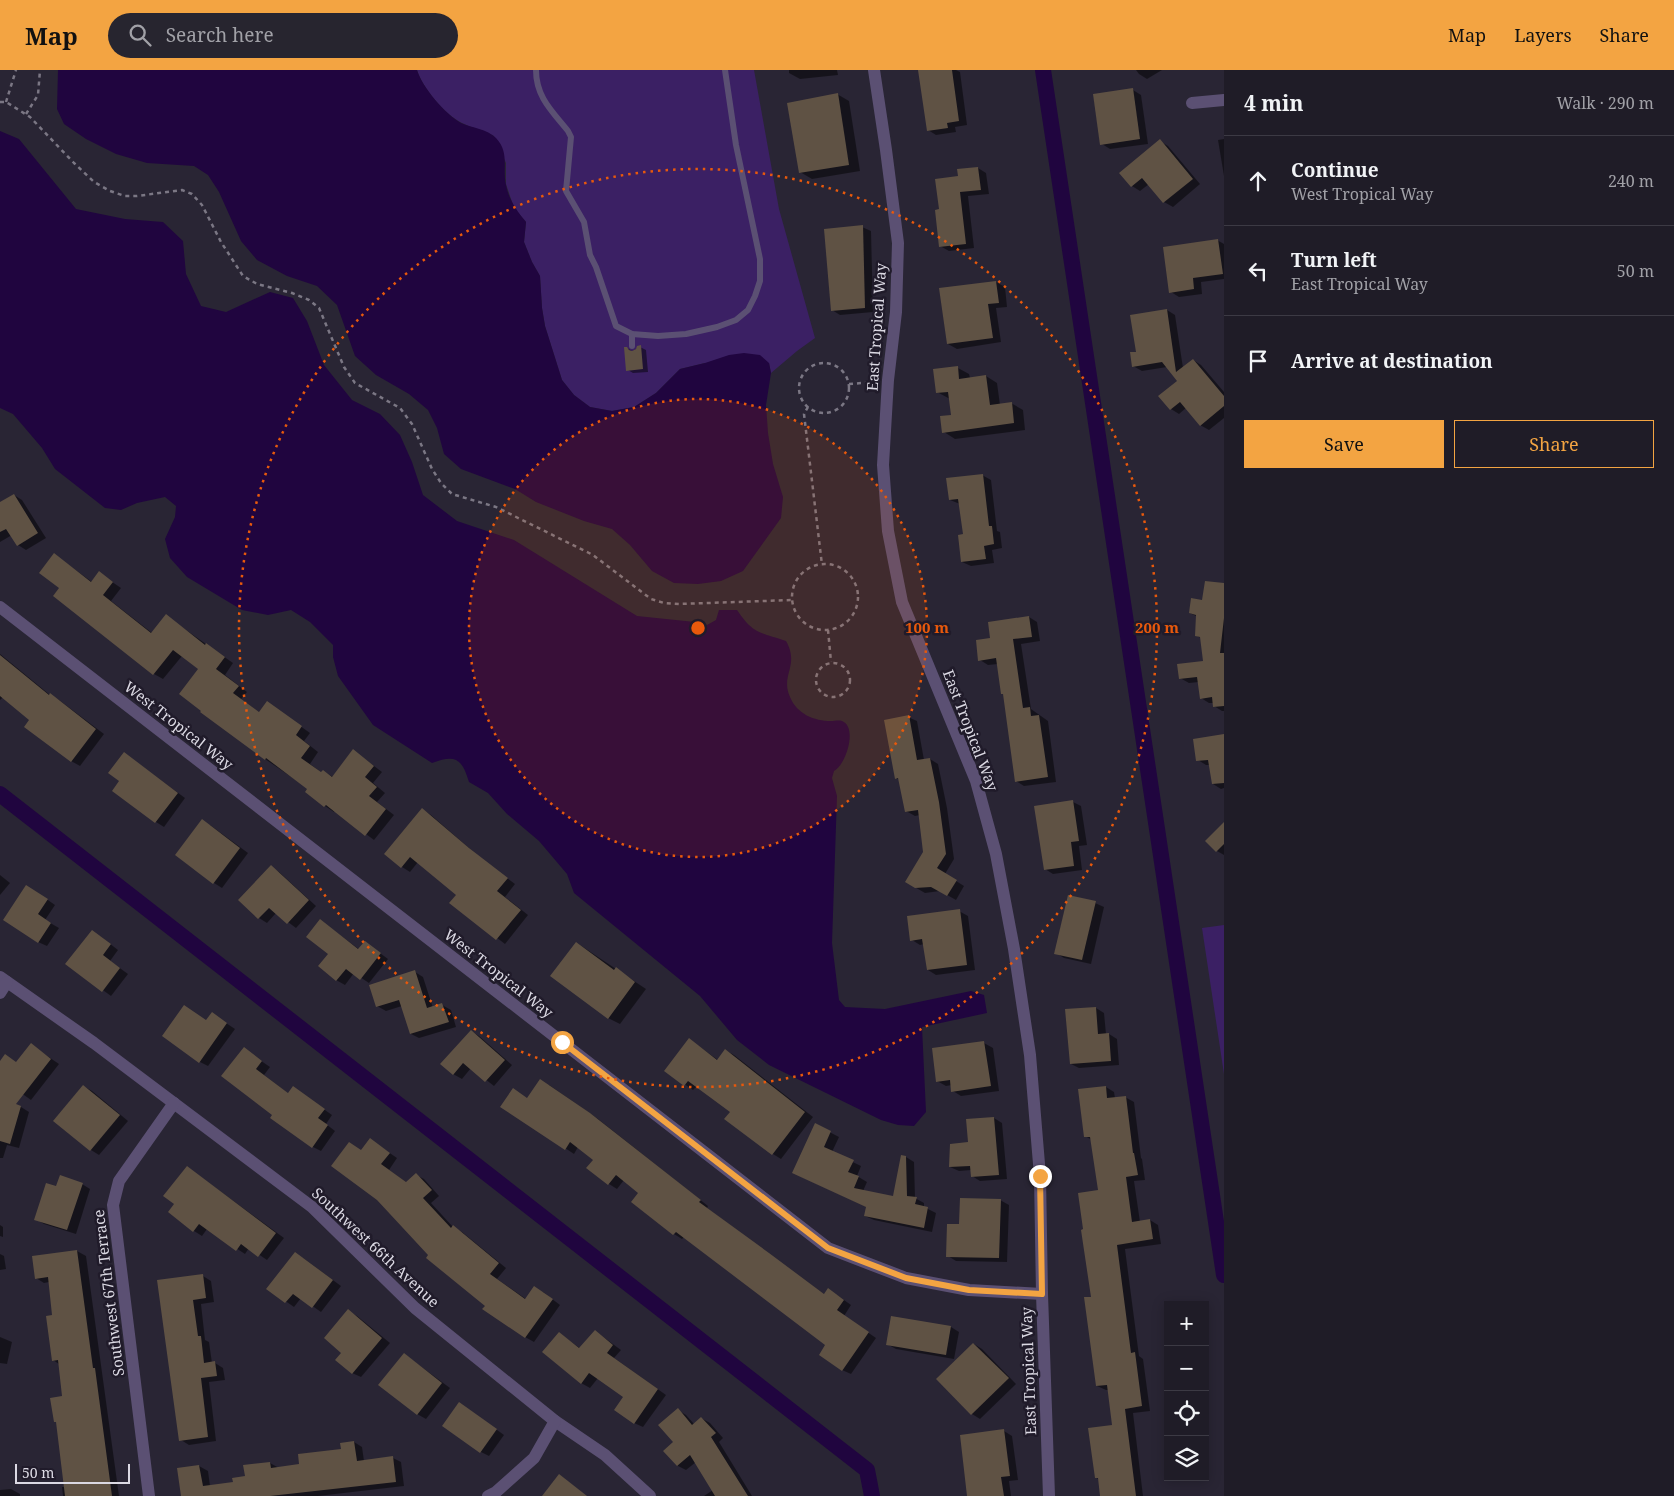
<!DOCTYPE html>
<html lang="en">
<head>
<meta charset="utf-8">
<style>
  body { margin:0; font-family:"Noto Serif",serif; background:#27252f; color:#f1f3f6 }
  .controls { position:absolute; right:15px; bottom:15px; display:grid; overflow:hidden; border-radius:0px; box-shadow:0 2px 12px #0003 }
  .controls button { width:45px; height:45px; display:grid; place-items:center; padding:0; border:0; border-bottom:1px solid #3c3a44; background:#1f1c27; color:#f1f3f6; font:25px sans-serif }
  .scale { position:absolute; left:15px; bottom:12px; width:115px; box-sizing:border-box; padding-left:5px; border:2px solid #dbd9e3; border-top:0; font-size:14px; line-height:18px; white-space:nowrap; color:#dbd9e3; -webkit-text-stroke:4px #201b2a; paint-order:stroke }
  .stop { position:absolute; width:15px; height:15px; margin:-11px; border:4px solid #f3a442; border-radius:50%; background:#fff }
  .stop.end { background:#f3a442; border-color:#fff; box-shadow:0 1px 5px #0008 }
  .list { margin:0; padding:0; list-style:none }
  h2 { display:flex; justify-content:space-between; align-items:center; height:65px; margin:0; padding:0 20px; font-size:21px }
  h2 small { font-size:16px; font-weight:400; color:#a1a1a7 }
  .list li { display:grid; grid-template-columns:32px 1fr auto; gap:15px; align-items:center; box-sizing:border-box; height:90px; padding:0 20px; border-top:1px solid #3c3a44 }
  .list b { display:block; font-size:19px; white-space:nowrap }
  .list p { margin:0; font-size:16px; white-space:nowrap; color:#a1a1a7 }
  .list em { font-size:16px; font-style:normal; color:#a1a1a7 }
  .actions { display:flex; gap:10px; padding:15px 20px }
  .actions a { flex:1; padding:11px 0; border:1px solid #f3a442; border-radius:0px; text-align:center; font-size:18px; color:#f3a442 }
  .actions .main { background:#f3a442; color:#111 }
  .icon { flex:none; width:28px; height:28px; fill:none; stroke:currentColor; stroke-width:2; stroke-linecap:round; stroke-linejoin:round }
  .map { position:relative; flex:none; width:1224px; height:1426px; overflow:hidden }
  header { display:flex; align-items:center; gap:30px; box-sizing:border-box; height:70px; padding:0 25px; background:#f3a442; color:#111 }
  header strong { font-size:24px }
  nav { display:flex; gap:28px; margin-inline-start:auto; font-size:18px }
  .search { width:350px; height:45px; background:#27252f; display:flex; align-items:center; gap:12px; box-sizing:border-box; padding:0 18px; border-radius:28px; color:#a1a1a7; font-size:19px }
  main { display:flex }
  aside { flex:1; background:#1f1c27 }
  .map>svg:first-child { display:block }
  .green { fill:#3b2064 }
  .water { fill:#20053f }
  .shadow { fill:#0007 }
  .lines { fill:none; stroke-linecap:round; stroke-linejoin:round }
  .canal { stroke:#20053f; stroke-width:16 }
  .building { fill:#5f5244 }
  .path { stroke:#7b7784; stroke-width:2.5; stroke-dasharray:4 4; stroke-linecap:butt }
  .service { stroke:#5b5073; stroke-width:6 }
  .minor { stroke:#5b5073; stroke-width:12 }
  .route { stroke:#f3a442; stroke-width:6 }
  .ring { fill:none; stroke:#e8590c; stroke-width:2.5; stroke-dasharray:2.5 5 }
  .labels { text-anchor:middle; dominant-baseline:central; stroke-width:5; stroke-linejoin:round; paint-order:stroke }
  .street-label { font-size:15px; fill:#dbd9e3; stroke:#201b2a }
  .centre { fill:#e8590c; stroke:#201b2a; stroke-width:2.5 }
  .ring-label { font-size:15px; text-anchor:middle; font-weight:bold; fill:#e8590c; stroke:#201b2a; stroke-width:5; stroke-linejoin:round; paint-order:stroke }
</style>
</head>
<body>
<header>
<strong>Map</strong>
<div class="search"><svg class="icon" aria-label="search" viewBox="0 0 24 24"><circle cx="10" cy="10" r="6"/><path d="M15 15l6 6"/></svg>Search here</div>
<nav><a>Map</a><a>Layers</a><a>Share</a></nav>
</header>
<main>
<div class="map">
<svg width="1224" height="1426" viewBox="0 0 1224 1426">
  <rect width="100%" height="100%" fill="#292534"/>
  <!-- green -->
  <g class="green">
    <path d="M 417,0 L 754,0 L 779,139 L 815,268 L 797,281 L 771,303 L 769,293 L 705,293 L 680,299 L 656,323 L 634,337 L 612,341 L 590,337 L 574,325 L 562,310 L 545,256 L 542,238 L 540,206 L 532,192 L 524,172 L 526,152 L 514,138 L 506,114 L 506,93 L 494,66 C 484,61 472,58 462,53 C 445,45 422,17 417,0 Z"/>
    <path d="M 1224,855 L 1224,1004 L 1202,858 Z"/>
  </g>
  <!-- water -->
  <g class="water">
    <path d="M 58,0 L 417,0 C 422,17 445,44 461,53 C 472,58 487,59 496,68 C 510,83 502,98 506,115 C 509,130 517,141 526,152 L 524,172 L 532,192 L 540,206 L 542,238 L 545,256 L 562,310 L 574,325 L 590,337 L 612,341 L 634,337 L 656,323 L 680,299 L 705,293 L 729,285 L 744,283 L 760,285 L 769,293 L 771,303 L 766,335 L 768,363 L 773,394 L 783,427 L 781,448 L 743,501 L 721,511 L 698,514 L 674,513 L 652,501 L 630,475 L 612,459 L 584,451 L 536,432 L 515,419 L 461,399 L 444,384 L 437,358 L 428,340 L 409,324 L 376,305 L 355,286 L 337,235 L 317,216 L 287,206 L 257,190 L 241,171 L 219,122 L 208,105 L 194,96 L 147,93 L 116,84 L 86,69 L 64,54 L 57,39 Z"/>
    <path d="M 0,61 L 19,69 L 76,139 L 125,149 L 163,152 L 183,171 L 186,204 L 201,236 L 226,242 L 270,222 L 293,228 L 307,251 L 324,295 L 352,330 L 380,344 L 400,365 L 412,392 L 423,425 L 457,451 L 514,470 L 637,546 L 695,552 L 707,555 L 716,550 L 719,540 L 737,540 C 754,565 760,562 786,571 C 800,596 780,605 790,627 C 797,644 814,651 831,651 C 834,651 839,650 842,651 C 858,657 846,695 834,701 L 832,708 L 837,726 L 832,873 L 839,930 L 845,937 L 885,939 L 971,921 L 984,925 L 987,943 L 922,957 L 926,1042 L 914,1056 L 898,1055 L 881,1050 L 769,995 L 737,970 L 700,926 L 574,823 L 567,804 L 539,771 L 507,744 L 488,723 L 469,712 C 462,689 456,684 432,693 L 373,655 L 338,606 L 333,587 L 333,575 L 310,552 L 291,540 L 268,545 L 242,540 L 187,507 L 170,488 L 165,469 L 175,447 L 176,436 L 165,427 L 137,433 L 121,440 L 105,438 L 55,399 L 42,378 L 13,344 L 0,338 Z"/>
  </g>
  <!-- shadow -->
  <g class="shadow">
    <path d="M 789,0 L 837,0 L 838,5 L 800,9 L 789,3 Z"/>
    <path d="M 931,0 L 956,0 L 960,2 L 967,55 L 955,57 L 956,62 L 936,65 L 928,60 Z"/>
    <path d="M 1136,0 L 1162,0 L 1147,9 L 1139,4 Z"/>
    <path d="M 1133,20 L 1141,25 L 1148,74 L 1110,79 L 1102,74 Z"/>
    <path d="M 837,24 L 849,31 L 860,101 L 812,109 L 800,102 Z"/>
    <path d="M 1224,69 L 1224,106 L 1218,70 Z"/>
    <path d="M 1160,71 L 1168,76 L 1200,114 L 1173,137 L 1164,132 L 1149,114 L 1140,121 L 1132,116 L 1121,103 Z"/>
    <path d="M 978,98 L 986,103 L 989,124 L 968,126 L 974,178 L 949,181 L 940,176 L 959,107 Z"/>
    <path d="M 862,157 L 871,161 L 873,242 L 840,245 L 832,240 Z"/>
    <path d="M 1217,170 L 1224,174 L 1224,209 L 1201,212 L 1202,224 L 1179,227 L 1171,222 Z"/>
    <path d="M 996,212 L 1005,217 L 1007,237 L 996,238 L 1001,272 L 957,279 L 948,274 L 941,219 Z"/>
    <path d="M 1167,240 L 1175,245 L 1183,298 L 1193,290 L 1201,295 L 1224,322 L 1224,348 L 1209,360 L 1200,355 L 1186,338 L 1179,344 L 1171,339 L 1178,311 L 1167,297 L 1142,301 L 1133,296 L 1137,283 Z"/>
    <path d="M 640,277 L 646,280 L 648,302 L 633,303 L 628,300 L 627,278 L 632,281 Z"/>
    <path d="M 958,298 L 969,304 L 970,308 L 986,306 L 997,313 L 1000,335 L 1011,333 L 1023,340 L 1025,360 L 955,369 L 944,362 L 953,346 L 950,329 L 937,322 Z"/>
    <path d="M 982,405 L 991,410 L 997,461 L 1000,462 L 1002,478 L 992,480 L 994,493 L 971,496 L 962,492 L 964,465 L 960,434 L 950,430 Z"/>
    <path d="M 14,425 L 22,430 L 46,468 L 26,480 L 18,475 L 12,465 L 0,472 L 0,434 Z"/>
    <path d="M 55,485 L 92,512 L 99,503 L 121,518 L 111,531 L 152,563 L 166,546 L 233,593 L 225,605 L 247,622 L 241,629 L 260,643 L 268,633 L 310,663 L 304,671 L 318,682 L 310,694 L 322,703 L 323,701 L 333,707 L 354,681 L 382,702 L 373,713 L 385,723 L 377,732 L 394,745 L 374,770 L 335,741 L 334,742 L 325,736 L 307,722 L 309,719 L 265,689 L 199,599 L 182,586 L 163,609 L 154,604 L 54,525 L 60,518 Z"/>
    <path d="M 1224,514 L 1224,641 L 1222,641 L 1214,636 L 1213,633 L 1209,633 L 1201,628 L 1199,612 L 1189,613 L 1180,608 L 1204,592 L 1201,568 L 1197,566 L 1198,547 L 1190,543 Z"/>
    <path d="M 1029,547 L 1037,552 L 1040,571 L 1021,574 L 1031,639 L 1048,651 L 1056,712 L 1024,716 L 1016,711 L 1004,625 L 1002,623 L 998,594 L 988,595 L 980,590 L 992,569 Z"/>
    <path d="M 0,584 L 50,625 L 59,630 L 104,664 L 80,696 L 71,691 L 31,650 L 3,627 L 0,630 Z"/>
    <path d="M 908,647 L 917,651 L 924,690 L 930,689 L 938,694 L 947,738 L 954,789 L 945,804 L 964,816 L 956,830 L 940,821 L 925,823 L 906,812 L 924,782 L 920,745 L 915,746 L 906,741 L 900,710 L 896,708 Z"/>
    <path d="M 1224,666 L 1224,718 L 1221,719 L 1213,714 L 1210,695 L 1206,695 L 1198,690 Z"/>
    <path d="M 132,689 L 185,728 L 164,757 L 156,752 Z"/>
    <path d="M 1073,732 L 1081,736 L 1087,775 L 1079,776 L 1082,800 L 1053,804 L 1045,799 Z"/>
    <path d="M 423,740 L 431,745 L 477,785 L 515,814 L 505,827 L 528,845 L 505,874 L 451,833 L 458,825 L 418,792 L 410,802 L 402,797 Z"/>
    <path d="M 1224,754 L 1224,785 L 1217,781 Z"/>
    <path d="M 210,755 L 248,783 L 222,818 L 214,813 Z"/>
    <path d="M 271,797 L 279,802 L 316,836 L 296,858 L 276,843 L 267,853 L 259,848 Z"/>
    <path d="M 0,805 L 10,813 L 0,825 Z"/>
    <path d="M 35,821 L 55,835 L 45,850 L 59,858 L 47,876 L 38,872 Z"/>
    <path d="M 1095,833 L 1104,837 L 1091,894 L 1064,888 L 1056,883 Z"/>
    <path d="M 959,841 L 968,846 L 975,900 L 936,905 L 928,900 L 924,874 L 920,875 L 912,870 Z"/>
    <path d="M 321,851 L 360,880 L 365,872 L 388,889 L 369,913 L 354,903 L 345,915 L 336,910 Z"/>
    <path d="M 100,866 L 118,880 L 110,891 L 128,904 L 111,926 L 67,894 Z"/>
    <path d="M 577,873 L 646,919 L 620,954 L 608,948 Z"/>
    <path d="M 415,902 L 423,907 L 433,938 L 442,935 L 451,940 L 456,957 L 419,968 L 411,964 L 402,936 L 386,941 L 377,936 Z"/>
    <path d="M 1096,938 L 1104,943 L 1106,964 L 1109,964 L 1117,969 L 1119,995 L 1079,998 L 1071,994 Z"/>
    <path d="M 220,949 L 235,959 L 208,996 L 200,992 L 207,951 Z"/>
    <path d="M 471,961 L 479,966 L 512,995 L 494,1016 L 471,998 L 462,1009 L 453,1004 Z"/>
    <path d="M 984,973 L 993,978 L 999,1021 L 961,1026 L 953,1021 L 952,1015 L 946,1016 L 937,1011 Z"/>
    <path d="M 31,975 L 59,994 L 31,1030 L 0,1008 L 0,993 L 17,993 Z"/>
    <path d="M 697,975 L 718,990 L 725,980 L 734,985 L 813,1047 L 781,1089 L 773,1084 L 732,1042 L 697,1016 L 693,1020 L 666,1001 Z"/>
    <path d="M 244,979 L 270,997 L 264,1005 L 289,1024 L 301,1023 L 332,1045 L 326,1054 L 335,1061 L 321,1081 L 313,1077 L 274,1045 Z"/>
    <path d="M 549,1015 L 598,1049 L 708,1136 L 707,1138 L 777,1190 L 825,1225 L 837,1225 L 851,1235 L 844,1246 L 876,1268 L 851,1304 L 842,1300 L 827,1275 L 684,1167 L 682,1169 L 674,1164 L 633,1132 L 640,1123 L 624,1110 L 617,1119 L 609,1114 L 588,1098 L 594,1090 L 578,1077 L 574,1084 L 502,1036 L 528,1029 Z"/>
    <path d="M 83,1016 L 92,1021 L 128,1051 L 99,1085 L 91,1080 L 55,1050 Z"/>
    <path d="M 1106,1017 L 1114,1022 L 1115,1028 L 1125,1027 L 1134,1032 L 1141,1088 L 1142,1089 L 1145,1110 L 1134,1111 L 1140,1152 L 1150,1150 L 1158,1155 L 1161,1174 L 1125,1179 L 1139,1286 L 1143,1289 L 1150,1341 L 1133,1343 L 1143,1426 L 1101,1426 L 1099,1410 L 1096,1407 L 1113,1356 L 1109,1320 L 1106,1320 L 1097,1316 L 1093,1228 L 1085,1160 L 1099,1121 L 1092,1070 L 1085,1066 Z"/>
    <path d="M 0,1031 L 21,1037 L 29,1042 L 19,1078 L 7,1075 L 3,1088 L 0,1088 Z"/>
    <path d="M 994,1048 L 1002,1053 L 1007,1109 L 980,1111 L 972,1106 L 971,1100 L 959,1101 L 950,1097 Z"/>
    <path d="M 816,1055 L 839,1067 L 832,1082 L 861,1096 L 857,1106 L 867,1112 L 863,1121 L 894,1127 L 906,1087 L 914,1092 L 915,1128 L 924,1133 L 924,1137 L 936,1143 L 932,1162 L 874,1150 L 865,1146 L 867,1137 L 802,1107 Z"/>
    <path d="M 378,1075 L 397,1088 L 389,1100 L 407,1113 L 416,1105 L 424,1109 L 439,1126 L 431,1133 L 453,1157 L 462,1162 L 506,1198 L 497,1209 L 526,1229 L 543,1222 L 560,1235 L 534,1272 L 525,1267 L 486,1235 L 430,1185 L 362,1081 Z"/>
    <path d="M 187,1097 L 284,1168 L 267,1190 L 249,1178 L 245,1184 L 207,1159 L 202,1166 L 194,1161 L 175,1134 Z"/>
    <path d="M 82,1114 L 90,1119 L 76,1164 L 44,1154 L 36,1149 L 57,1118 Z"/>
    <path d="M 1000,1130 L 1009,1135 L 1007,1192 L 956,1191 L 948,1186 L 960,1155 Z"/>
    <path d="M 0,1155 L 3,1157 L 3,1167 L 0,1166 Z"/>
    <path d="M 77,1181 L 86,1186 L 119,1426 L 63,1426 L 62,1417 L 65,1417 L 57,1353 L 55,1351 L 64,1327 L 59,1294 L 53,1290 L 54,1246 L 49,1212 L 44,1213 L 36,1208 Z"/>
    <path d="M 0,1184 L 4,1186 L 6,1199 L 0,1200 Z"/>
    <path d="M 303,1188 L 341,1216 L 321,1242 L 301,1228 L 294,1237 L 268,1219 Z"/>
    <path d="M 203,1206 L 211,1211 L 214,1232 L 201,1234 L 205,1270 L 209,1272 L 212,1293 L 215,1293 L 223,1298 L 225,1310 L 209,1312 L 216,1371 L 189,1375 L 181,1370 L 159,1211 Z"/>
    <path d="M 348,1241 L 357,1246 L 390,1273 L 361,1307 L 352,1303 L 343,1283 Z"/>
    <path d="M 951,1257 L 959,1262 L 954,1289 L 896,1279 L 887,1274 Z"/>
    <path d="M 595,1261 L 621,1280 L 614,1288 L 666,1325 L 643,1357 L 634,1353 L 624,1326 L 598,1308 L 590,1318 L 581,1313 L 559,1263 L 581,1279 Z"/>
    <path d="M 0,1267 L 12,1272 L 7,1294 L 0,1293 Z"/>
    <path d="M 974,1274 L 982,1279 L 1016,1314 L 980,1349 L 972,1344 Z"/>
    <path d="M 404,1284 L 450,1318 L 426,1349 L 417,1344 Z"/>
    <path d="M 468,1339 L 504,1365 L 489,1386 L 481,1382 Z"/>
    <path d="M 678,1340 L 686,1345 L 694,1354 L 701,1348 L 710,1353 L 723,1368 L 719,1372 L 752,1426 L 704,1426 L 713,1420 L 696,1392 L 686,1400 L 678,1396 L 665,1381 L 675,1372 Z"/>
    <path d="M 1004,1361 L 1012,1366 L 1018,1410 L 1009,1411 L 1011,1426 L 970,1426 Z"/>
    <path d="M 354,1372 L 362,1377 L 364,1391 L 393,1388 L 401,1392 L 404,1416 L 318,1426 L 182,1426 L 179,1399 L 199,1396 L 208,1401 L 210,1416 L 234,1413 L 270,1393 L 279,1398 L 300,1395 L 342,1380 Z"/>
    <path d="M 11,1419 L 20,1424 L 20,1426 L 0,1426 L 0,1420 Z"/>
  </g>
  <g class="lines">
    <!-- canal -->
    <g class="canal">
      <path d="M 1043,0 L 1224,1205"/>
      <path d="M 0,724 L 867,1400 L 872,1426"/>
    </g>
  </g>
  <!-- building -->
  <g class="building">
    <path d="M 918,0 L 952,0 L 959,51 L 947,53 L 948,58 L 927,61 Z"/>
    <path d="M 1133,18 L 1140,69 L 1100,75 L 1093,24 Z"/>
    <path d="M 838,23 L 849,95 L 799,103 L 787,33 Z"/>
    <path d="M 1160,69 L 1193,109 L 1163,133 L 1142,108 L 1131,117 L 1119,103 Z"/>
    <path d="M 978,97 L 981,120 L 960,122 L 966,174 L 939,177 L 935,140 L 939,139 L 935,109 L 958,106 L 957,99 Z"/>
    <path d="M 863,155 L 865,238 L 831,241 L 824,159 Z"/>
    <path d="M 1218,169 L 1223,204 L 1193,208 L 1194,219 L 1169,223 L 1163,177 Z"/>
    <path d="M 996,211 L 999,233 L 988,234 L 993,268 L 947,274 L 939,218 Z"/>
    <path d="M 1167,239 L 1176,302 L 1193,289 L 1224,326 L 1224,336 L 1200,356 L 1180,332 L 1170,340 L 1158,326 L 1177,311 L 1162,292 L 1132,297 L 1130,282 L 1136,282 L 1130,245 Z"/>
    <path d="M 641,275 L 643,299 L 626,301 L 624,277 L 627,277 L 629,280 L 632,281 L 636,279 L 637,276 Z"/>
    <path d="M 958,296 L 959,309 L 986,305 L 990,335 L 1012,332 L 1014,353 L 942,363 L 940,346 L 951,345 L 948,322 L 936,323 L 933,299 Z"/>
    <path d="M 983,404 L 989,456 L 992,456 L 994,474 L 984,476 L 986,489 L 961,492 L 958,465 L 963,464 L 958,429 L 949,430 L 946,408 Z"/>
    <path d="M 14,424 L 38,463 L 17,476 L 6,459 L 0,462 L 0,432 Z"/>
    <path d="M 54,483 L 91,512 L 99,501 L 113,512 L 103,525 L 151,563 L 166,544 L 205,575 L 206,573 L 225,587 L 216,599 L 239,616 L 233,623 L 259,642 L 267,631 L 302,656 L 296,665 L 310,676 L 301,688 L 321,702 L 323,700 L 332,707 L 353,679 L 374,696 L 365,707 L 377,717 L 369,726 L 386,739 L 365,766 L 326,735 L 324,737 L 305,722 L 307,719 L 266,688 L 265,690 L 200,642 L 201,641 L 179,624 L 198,599 L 173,580 L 153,605 L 53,526 L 59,518 L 39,503 Z"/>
    <path d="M 1205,511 L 1224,513 L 1224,548 L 1220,583 L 1224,583 L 1224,636 L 1213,637 L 1212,627 L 1200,629 L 1197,607 L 1179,609 L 1177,594 L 1203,591 L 1200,567 L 1195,566 L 1196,545 L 1189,543 L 1191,528 L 1202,530 Z"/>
    <path d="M 1029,546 L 1032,567 L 1013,569 L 1023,638 L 1030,637 L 1031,646 L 1039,645 L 1048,707 L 1015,712 L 1003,624 L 1001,624 L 996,588 L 978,591 L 976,570 L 990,568 L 988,552 Z"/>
    <path d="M 0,585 L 49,625 L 50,623 L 96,659 L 71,692 L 24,657 L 29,650 L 0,626 Z"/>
    <path d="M 909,645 L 917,690 L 930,688 L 939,732 L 946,784 L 937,798 L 957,810 L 947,826 L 931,817 L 915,818 L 905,812 L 923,782 L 918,740 L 905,742 L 898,708 L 895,709 L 884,650 Z"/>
    <path d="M 1224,664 L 1224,713 L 1212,714 L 1208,690 L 1196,691 L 1193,669 Z"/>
    <path d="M 124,682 L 178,723 L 155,753 L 112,721 L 119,711 L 108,703 Z"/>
    <path d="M 1073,730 L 1079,771 L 1071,772 L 1074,796 L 1044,800 L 1034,736 Z"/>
    <path d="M 422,738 L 469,778 L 508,808 L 497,821 L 521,840 L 496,870 L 449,833 L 456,825 L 410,787 L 401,798 L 384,784 Z"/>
    <path d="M 202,749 L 240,778 L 213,814 L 175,785 Z"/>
    <path d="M 1224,752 L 1224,774 L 1216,782 L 1205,771 Z"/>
    <path d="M 271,795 L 309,830 L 287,854 L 269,838 L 258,849 L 238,830 Z"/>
    <path d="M 26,815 L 48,829 L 38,844 L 51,853 L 38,873 L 3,850 Z"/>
    <path d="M 1068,825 L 1096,831 L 1082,890 L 1054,884 Z"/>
    <path d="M 960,839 L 967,895 L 927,900 L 922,869 L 910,871 L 907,846 Z"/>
    <path d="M 320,849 L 358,879 L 365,871 L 381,883 L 360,910 L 346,899 L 336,911 L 318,896 L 328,884 L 306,867 Z"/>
    <path d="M 92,860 L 111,874 L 103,885 L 120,898 L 102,922 L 65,894 Z"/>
    <path d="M 576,872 L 614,900 L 616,897 L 635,912 L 608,949 L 550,906 Z"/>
    <path d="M 415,900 L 427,938 L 442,933 L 449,952 L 410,964 L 399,930 L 376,937 L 369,915 Z"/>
    <path d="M 184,935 L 206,950 L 212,942 L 227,953 L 199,993 L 162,966 Z"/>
    <path d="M 1096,937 L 1098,964 L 1109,963 L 1111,991 L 1070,994 L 1065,939 Z"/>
    <path d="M 471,960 L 505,990 L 485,1012 L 463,993 L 453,1005 L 440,994 Z"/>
    <path d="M 689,968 L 717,990 L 725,979 L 805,1042 L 772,1085 L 724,1049 L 730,1042 L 688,1011 L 684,1016 L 664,1001 Z"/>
    <path d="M 984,971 L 991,1016 L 951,1022 L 950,1010 L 936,1012 L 932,978 Z"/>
    <path d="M 31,973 L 51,989 L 16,1034 L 21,1036 L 10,1074 L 0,1071 L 0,991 L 5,984 L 16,992 Z"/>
    <path d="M 244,977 L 262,991 L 256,999 L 288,1023 L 293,1016 L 325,1039 L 318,1048 L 328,1055 L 312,1078 L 270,1048 L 272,1045 L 221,1006 Z"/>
    <path d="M 540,1009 L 590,1043 L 701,1130 L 699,1132 L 769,1183 L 824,1224 L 828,1218 L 844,1230 L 837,1240 L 869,1262 L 842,1301 L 819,1285 L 825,1275 L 676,1162 L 673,1165 L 631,1132 L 638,1123 L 616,1105 L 608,1115 L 586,1098 L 593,1090 L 570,1072 L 565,1080 L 500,1037 L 513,1018 L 527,1028 Z"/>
    <path d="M 83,1015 L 120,1045 L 90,1081 L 53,1051 Z"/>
    <path d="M 1106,1016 L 1107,1028 L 1126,1026 L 1133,1083 L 1134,1083 L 1138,1105 L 1126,1107 L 1132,1152 L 1150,1149 L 1153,1169 L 1117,1175 L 1131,1283 L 1135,1282 L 1142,1336 L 1125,1339 L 1136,1426 L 1100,1426 L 1098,1408 L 1095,1408 L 1088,1358 L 1112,1355 L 1107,1315 L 1096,1316 L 1084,1227 L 1091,1227 L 1081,1160 L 1083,1159 L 1078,1123 L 1098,1120 L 1090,1067 L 1084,1067 L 1078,1019 Z"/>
    <path d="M 994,1047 L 999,1105 L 971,1107 L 970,1096 L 949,1097 L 950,1074 L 968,1072 L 966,1049 Z"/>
    <path d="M 815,1053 L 831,1061 L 824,1077 L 854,1090 L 848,1102 L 859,1106 L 854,1118 L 893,1126 L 901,1085 L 906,1086 L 907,1126 L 917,1127 L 915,1134 L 928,1137 L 924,1158 L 864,1146 L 866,1137 L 792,1103 Z"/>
    <path d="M 370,1068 L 390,1083 L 381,1094 L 406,1112 L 416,1103 L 432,1120 L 423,1128 L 451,1158 L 453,1155 L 499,1193 L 490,1204 L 525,1229 L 534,1216 L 553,1229 L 525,1268 L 482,1239 L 485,1236 L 426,1188 L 428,1185 L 377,1130 L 331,1096 L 349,1072 L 361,1080 Z"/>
    <path d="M 187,1096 L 276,1163 L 258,1187 L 241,1174 L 236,1181 L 199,1154 L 193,1162 L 168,1142 L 174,1134 L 163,1126 Z"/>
    <path d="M 60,1105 L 83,1113 L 67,1160 L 34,1150 L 46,1113 L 56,1116 Z"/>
    <path d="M 960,1128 L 1001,1129 L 999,1188 L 946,1187 L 947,1154 L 959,1154 Z"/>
    <path d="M 77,1180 L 93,1298 L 95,1298 L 112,1426 L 65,1426 L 56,1352 L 54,1352 L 50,1328 L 62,1326 L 58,1290 L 52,1291 L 46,1246 L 52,1245 L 48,1207 L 35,1209 L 32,1186 Z"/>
    <path d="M 295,1182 L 333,1210 L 312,1238 L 293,1224 L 285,1233 L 266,1219 Z"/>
    <path d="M 203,1204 L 206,1228 L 193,1230 L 198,1266 L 201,1266 L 204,1293 L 215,1291 L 217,1306 L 201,1308 L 208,1367 L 179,1371 L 157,1210 Z"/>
    <path d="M 348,1239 L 382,1268 L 352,1304 L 335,1290 L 341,1283 L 324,1268 Z"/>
    <path d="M 891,1246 L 951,1256 L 946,1285 L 886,1275 Z"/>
    <path d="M 595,1260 L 613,1275 L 607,1283 L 658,1319 L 634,1354 L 614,1340 L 623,1327 L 589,1303 L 581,1314 L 542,1282 L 559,1262 L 579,1278 Z"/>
    <path d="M 973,1273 L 1009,1308 L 971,1345 L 936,1309 Z"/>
    <path d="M 404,1283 L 442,1313 L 417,1345 L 378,1315 Z"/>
    <path d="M 459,1332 L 497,1359 L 480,1383 L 442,1356 Z"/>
    <path d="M 678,1338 L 692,1355 L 701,1347 L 716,1363 L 711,1367 L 748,1426 L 715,1426 L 690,1385 L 677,1396 L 663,1381 L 673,1372 L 658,1355 Z"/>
    <path d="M 1004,1359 L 1010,1406 L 1001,1407 L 1004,1426 L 967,1426 L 960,1365 Z"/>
    <path d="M 354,1371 L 357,1391 L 393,1386 L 396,1412 L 270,1426 L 181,1426 L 177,1398 L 199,1395 L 203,1416 L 233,1412 L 232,1408 L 245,1406 L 243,1395 L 270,1392 L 271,1398 L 299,1394 L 298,1384 L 341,1379 L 340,1373 Z"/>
    <path d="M 559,1404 L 587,1426 L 542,1426 Z"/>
  </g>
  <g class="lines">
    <!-- path -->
    <g class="path">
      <path d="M 0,32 L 6,32 L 30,47 L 74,93 L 94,112 L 110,121 L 125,126 L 137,126 L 182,120 L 192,124 L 202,135 L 221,172 L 243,206 L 257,214 L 292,223 L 309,230 L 319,238 L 344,297 L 355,313 L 400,338 L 412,354 L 432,399 L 441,413 L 452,424 L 496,437 L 593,485 L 651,529 L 664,533 L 679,534 L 792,530"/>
      <path d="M 6,32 L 16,0"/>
      <path d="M 26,44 L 38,25 L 40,0"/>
      <circle cx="824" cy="318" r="25"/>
      <path d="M 849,314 L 875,312"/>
      <path d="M 808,337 L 804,344 L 822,495"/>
      <circle cx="825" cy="527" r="33"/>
      <path d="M 828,560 L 831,592"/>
      <circle cx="833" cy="610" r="17"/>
    </g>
    <!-- service -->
    <g class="service">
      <path d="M 536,0 C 536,27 552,41 568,61 L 571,67 L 566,121 L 584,152 L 590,185 L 596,197 L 616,256 L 632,264 L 658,266 L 686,264 L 717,257 L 736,250 L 748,240 L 755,226 L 760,211 L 760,189 L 736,75 L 725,0"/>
      <path d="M 632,264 L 632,276"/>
    </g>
    <!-- minor -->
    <g class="minor">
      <path d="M 874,0 L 886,80 L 898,173 L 896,242 L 888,310 L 883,395 L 888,461 L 902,532 L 976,711 L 996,784 L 1014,879 L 1030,985 L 1040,1106 L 1042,1224 L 1049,1426"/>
      <path d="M 1192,33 L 1224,30"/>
      <path d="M 0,537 L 828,1178 L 906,1208 L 969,1220 L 1042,1224"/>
      <path d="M 0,907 L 94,973 L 312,1137 L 415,1238 L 555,1351 L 605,1385 L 650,1426"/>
      <path d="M 0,923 L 7,912"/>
      <path d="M 149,1426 L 113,1135 L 119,1111 L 174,1033"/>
      <path d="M 488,1426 L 496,1422 L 534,1388 L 555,1351"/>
    </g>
  </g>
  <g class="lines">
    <!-- route -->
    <path class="route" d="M 562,972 L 828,1178 L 906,1208 L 969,1220 L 1042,1224 L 1040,1106"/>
  </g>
  <!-- distance rings -->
  <circle cx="698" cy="558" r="229" fill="#e8590c" fill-opacity=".12"/>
  <g class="ring">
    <circle cx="698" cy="558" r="229"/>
    <circle cx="698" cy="558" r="459"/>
  </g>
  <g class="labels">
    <!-- street labels -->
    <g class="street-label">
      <text transform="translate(876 257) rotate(-86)">East Tropical Way</text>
      <text transform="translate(179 655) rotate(38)">West Tropical Way</text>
      <text transform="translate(971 660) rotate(69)">East Tropical Way</text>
      <text transform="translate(499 903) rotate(38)">West Tropical Way</text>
      <text transform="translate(376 1177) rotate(43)">Southwest 66th Avenue</text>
      <text transform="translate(108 1223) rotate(-97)">Southwest 67th Terrace</text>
      <text transform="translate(1028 1301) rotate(-92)">East Tropical Way</text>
    </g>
  </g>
  <circle cx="698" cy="558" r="8" class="centre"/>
  <g class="ring-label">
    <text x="927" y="563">100 m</text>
    <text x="1157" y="563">200 m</text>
  </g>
</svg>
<div class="controls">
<button>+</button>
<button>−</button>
<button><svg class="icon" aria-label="locate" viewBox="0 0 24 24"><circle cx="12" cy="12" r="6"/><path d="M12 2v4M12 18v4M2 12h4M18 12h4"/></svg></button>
<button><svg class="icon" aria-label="layers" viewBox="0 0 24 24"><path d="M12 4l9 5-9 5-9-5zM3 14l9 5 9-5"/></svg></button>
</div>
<div class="scale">50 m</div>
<div class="stop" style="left:562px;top:972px"></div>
<div class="stop end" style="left:1040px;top:1106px"></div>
</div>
<aside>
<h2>4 min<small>Walk · 290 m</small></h2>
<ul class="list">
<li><svg class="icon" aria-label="ahead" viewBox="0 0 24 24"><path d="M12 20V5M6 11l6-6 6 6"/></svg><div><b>Continue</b><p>West Tropical Way</p></div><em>240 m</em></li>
<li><svg class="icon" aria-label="left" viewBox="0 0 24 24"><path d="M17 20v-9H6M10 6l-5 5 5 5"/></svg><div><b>Turn left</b><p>East Tropical Way</p></div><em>50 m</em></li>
<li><svg class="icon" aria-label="arrive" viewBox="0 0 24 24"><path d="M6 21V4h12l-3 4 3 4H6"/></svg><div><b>Arrive at destination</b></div></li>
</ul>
<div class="actions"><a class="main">Save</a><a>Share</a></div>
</aside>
</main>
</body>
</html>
